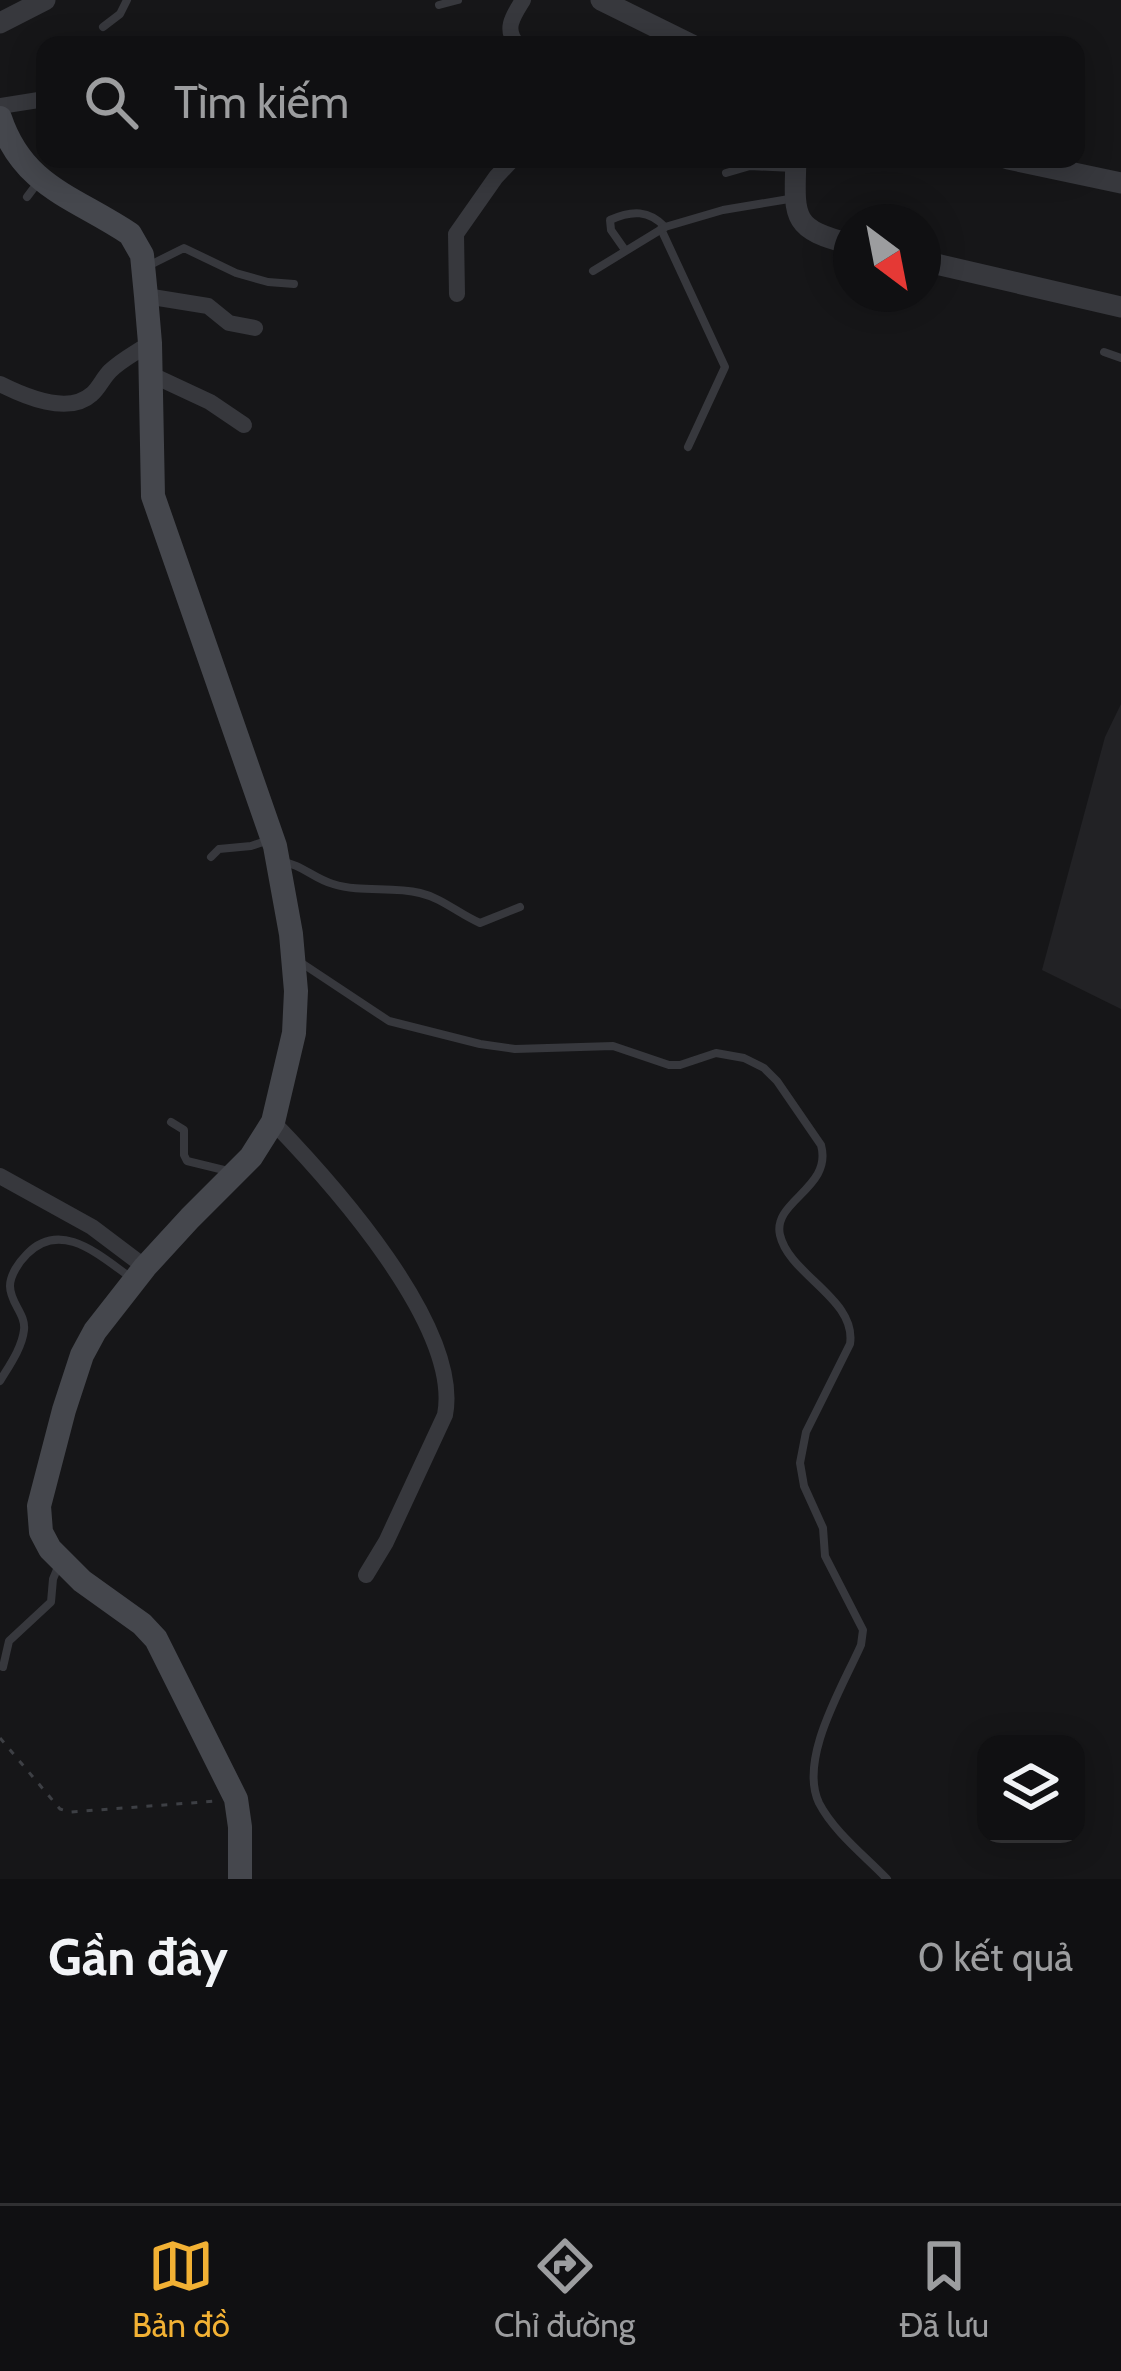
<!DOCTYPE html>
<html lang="vi">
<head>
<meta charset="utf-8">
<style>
  body { margin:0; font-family:Cabin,sans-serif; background:#19191b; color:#f1f3f6 }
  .controls { position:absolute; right:36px; bottom:36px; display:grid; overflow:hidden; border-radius:24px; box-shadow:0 6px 30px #0003 }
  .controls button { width:108px; height:108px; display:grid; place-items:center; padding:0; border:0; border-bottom:3px solid #303032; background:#101012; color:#f1f3f6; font:60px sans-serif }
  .compass { position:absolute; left:833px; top:204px; width:108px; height:108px; border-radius:50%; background:#101012; box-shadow:0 6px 30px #0003; rotate:148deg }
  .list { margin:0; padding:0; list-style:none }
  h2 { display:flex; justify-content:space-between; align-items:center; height:156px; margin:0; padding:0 48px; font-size:51px }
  h2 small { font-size:39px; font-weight:400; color:#9c9d9f }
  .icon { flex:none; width:66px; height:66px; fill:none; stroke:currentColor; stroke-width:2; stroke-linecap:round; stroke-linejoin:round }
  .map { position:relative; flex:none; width:1121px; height:1879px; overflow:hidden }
  .search { position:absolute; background:#101012; box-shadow:0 6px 30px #0003; left:36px; right:36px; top:36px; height:132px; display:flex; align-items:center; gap:30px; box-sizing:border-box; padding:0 42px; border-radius:24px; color:#9c9d9f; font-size:45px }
  .sheet { height:324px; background:#101012 }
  nav { display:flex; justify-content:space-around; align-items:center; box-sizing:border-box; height:168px; border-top:3px solid #303032; background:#101012; font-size:33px; color:#9c9d9f }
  nav a { display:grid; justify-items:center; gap:6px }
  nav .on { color:#f2b134 }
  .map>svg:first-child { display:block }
  .built { fill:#222225 }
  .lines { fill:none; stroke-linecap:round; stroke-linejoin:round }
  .path { stroke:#3d3f44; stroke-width:3; stroke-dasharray:6 9; stroke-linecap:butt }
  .service { stroke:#37383d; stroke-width:8 }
  .minor { stroke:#37383d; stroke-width:16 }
  .tertiary { stroke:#37383d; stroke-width:21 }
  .secondary { stroke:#45474d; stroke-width:24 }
</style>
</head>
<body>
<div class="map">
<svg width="1121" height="1879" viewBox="0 0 1121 1879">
  <rect width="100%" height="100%" fill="#161618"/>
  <!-- built -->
  <path class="built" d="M 1121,704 L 1121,1009 L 1042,970 L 1105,737 Z"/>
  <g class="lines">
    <!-- path -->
    <path class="path" d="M 0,1738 L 60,1809 L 70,1812 L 217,1801"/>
    <!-- service -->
    <g class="service">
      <path d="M 439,5 L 458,0"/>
      <path d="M 103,27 L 120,14 L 127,0"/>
      <path d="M 726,173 L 750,166 L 794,168"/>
      <path d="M 27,197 L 39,181"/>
      <path d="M 661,229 L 725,367 L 688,447"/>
      <path d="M 625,250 L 611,230 L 610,220 C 632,210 649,210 665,227"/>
      <path d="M 150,265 L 184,248 L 236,273 L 268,282 L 294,284"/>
      <path d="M 593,271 L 665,227 L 723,210 L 795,198"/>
      <path d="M 1104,352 L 1121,358"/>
      <path d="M 211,857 L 219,849 L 251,846 L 266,841"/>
      <path d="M 281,862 C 300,863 314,879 333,884 C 361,893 391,886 420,893 C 442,898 459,914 480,923 L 520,907"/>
      <path d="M 300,962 L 389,1021 L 480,1044 L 515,1049 L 613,1046 L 669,1065 L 680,1065 L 716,1053 L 744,1058 L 764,1068 L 777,1081 L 821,1145 C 833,1188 772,1201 780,1235 C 789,1275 857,1299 850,1344 L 806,1432 L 800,1463 L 804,1486 L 823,1528 L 825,1556 L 863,1630 L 861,1645 C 843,1686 798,1759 819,1803 C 834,1832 865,1856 887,1879"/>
      <path d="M 171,1122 L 184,1130 L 184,1155 L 187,1161 L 228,1171"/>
      <path d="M 0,1381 C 9,1366 22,1348 24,1330 C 26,1314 10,1303 10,1286 C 10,1275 19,1262 27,1254 C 62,1218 102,1258 133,1279"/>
      <path d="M 3,1667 L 9,1641 L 51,1602 L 53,1579 L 58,1567"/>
    </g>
    <!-- minor -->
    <g class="minor">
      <path d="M 518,45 C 503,30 513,16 523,0"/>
      <path d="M 0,106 L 45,99"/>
      <path d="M 457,294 L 456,234 L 496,177 L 513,159"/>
      <path d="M 146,296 L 208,306 L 229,323 L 255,328"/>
      <path d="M 150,374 L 210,402 L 244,425"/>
      <path d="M 0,384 C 24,396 68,416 92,394 C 99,388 103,378 110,371 C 121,360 137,352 150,343"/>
      <path d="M 273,1122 C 331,1182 462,1327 445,1415 L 386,1542 L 366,1575"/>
      <path d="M 0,1176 L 92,1227 L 145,1267"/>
    </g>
    <!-- tertiary -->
    <g class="tertiary">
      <path d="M 601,0 L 692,45"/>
      <path d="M 0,23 L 45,0"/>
      <path d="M 796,159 C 794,218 791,229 851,244"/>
      <path d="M 1008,159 L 1121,183"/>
      <path d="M 923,261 L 1121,307"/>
    </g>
    <!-- secondary -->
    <path class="secondary" d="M 0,118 C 23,187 75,197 130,234 L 142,255 L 146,296 L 150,343 L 153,496 L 275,846 L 291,934 L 296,991 L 294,1033 L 273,1122 L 251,1157 L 190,1218 L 145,1267 L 95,1331 L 82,1355 L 64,1410 L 39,1506 L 41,1532 L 50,1549 L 82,1581 L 142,1624 L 156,1639 L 236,1799 L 240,1827 L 240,1879"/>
  </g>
</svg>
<div class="controls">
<button><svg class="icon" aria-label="layers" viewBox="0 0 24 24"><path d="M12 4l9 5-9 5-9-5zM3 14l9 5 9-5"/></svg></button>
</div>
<svg class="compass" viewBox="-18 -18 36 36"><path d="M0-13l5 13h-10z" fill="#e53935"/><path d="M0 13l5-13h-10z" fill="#9c9d9f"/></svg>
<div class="search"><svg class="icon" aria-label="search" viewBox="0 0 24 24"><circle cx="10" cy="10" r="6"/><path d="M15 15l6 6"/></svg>Tìm kiếm</div>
</div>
<section class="sheet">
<h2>Gần đây<small>0 kết quả</small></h2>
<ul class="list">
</ul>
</section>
<nav>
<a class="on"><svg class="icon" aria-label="map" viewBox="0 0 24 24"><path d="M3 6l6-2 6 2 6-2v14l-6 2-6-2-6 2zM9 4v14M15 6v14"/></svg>Bản đồ</a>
<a><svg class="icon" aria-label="directions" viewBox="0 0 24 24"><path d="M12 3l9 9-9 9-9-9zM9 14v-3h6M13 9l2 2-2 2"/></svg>Chỉ đường</a>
<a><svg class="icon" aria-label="saved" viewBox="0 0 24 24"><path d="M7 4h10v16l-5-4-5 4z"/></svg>Đã lưu</a>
</nav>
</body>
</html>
